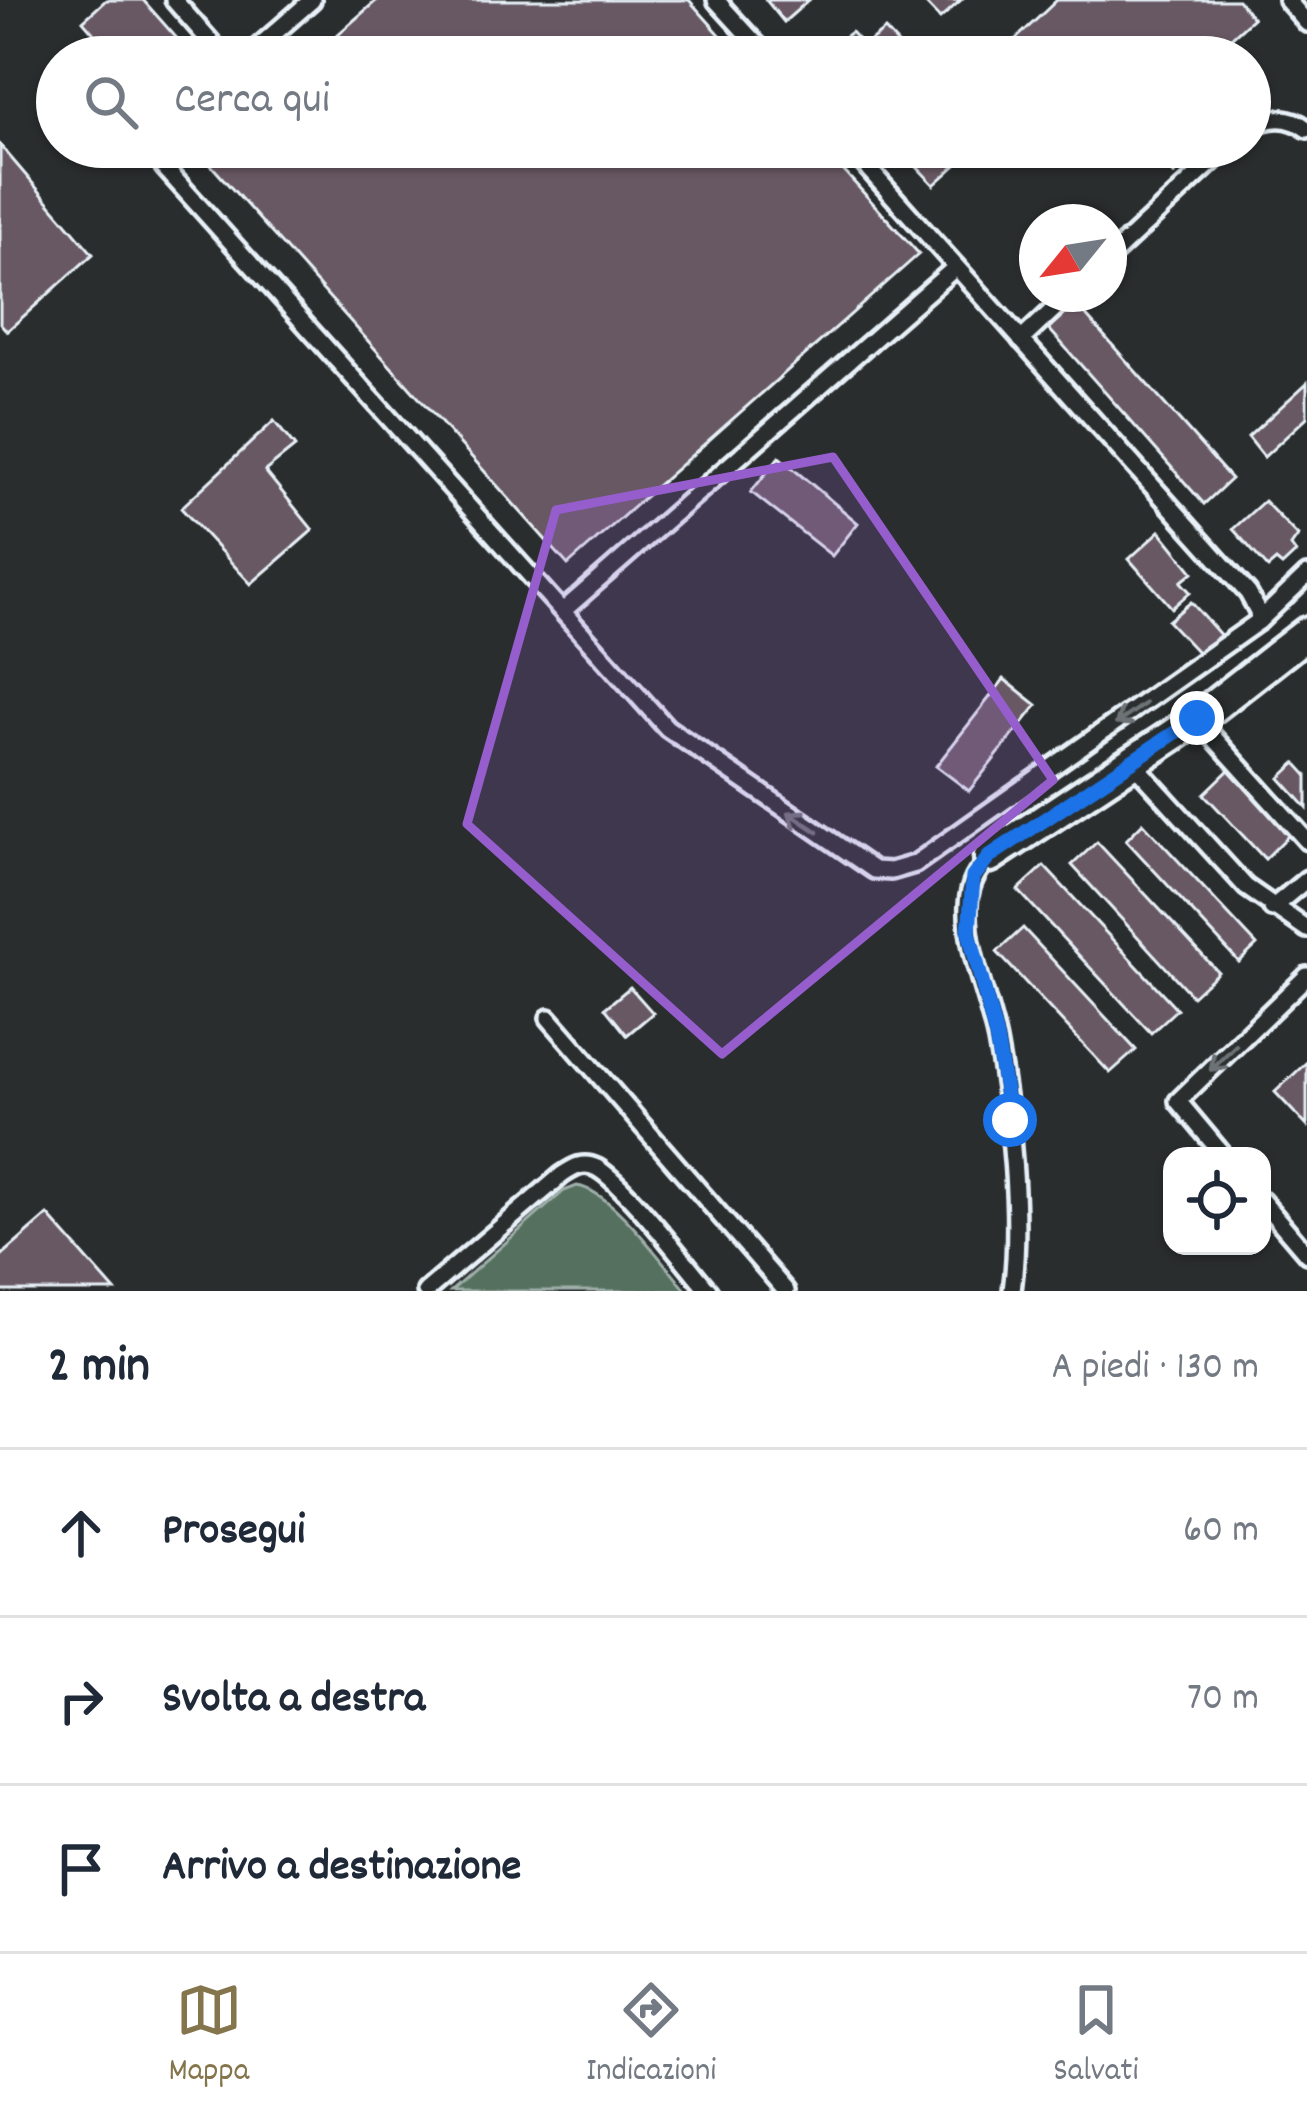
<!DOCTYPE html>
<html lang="it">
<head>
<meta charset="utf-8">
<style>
  body { margin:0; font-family:Dekko,sans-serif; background:#f6f6f7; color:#1f2937 }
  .controls { position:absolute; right:36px; bottom:36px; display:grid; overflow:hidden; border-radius:24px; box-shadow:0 3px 9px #0004 }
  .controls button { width:108px; height:108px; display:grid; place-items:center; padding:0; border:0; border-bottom:3px solid #e0e1e3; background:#fff; color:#1f2937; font:60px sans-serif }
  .compass { position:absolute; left:1019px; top:204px; width:108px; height:108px; border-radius:50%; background:#fff; box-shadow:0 3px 9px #0004; rotate:240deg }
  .stop { position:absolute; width:36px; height:36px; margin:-27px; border:9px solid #1a73e8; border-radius:50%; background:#fff }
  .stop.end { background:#1a73e8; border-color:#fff; box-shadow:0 3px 12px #0008 }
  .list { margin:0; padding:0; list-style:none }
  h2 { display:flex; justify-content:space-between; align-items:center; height:156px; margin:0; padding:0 48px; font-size:51px }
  h2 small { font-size:39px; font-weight:400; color:#747a83 }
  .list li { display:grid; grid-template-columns:78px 1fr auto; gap:36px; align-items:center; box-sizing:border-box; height:168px; padding:0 48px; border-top:3px solid #e0e1e3 }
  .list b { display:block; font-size:45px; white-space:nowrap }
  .list em { font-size:39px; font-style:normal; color:#747a83 }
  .icon { flex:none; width:66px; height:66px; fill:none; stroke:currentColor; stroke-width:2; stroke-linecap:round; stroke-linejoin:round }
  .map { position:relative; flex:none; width:1307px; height:1291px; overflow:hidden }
  .search { position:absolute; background:#fff; box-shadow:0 3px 9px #0004; left:36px; right:36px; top:36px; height:132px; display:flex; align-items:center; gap:30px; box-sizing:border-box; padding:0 42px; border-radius:66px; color:#747a83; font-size:45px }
  .sheet { height:660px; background:#fff }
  nav { display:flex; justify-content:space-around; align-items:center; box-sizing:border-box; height:168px; border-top:3px solid #e0e1e3; background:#fff; font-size:33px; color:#747a83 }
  nav a { display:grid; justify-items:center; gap:6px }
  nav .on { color:#84754c }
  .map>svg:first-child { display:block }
  .green { fill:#56705e; stroke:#9fb0ab; stroke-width:3 }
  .building { fill:#675863; stroke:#e8f1f8; stroke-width:3 }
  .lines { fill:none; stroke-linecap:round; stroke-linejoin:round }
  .lane-casing { stroke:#e8f1f8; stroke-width:24 }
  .street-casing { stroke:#e8f1f8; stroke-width:39 }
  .lane { stroke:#2a2d2e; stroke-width:15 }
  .street { stroke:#2a2d2e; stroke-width:30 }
  .oneway { stroke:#6c7275 }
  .route { stroke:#1a73e8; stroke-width:15 }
  .marked { fill:#965dcd; fill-opacity:0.2; stroke:#965dcd; stroke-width:9; stroke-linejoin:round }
</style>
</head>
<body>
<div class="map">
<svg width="1307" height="1291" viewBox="0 0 1307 1291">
  <rect width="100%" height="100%" fill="#2a2d2e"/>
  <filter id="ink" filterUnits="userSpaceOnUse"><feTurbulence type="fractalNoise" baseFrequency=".00833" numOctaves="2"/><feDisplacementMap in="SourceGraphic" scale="24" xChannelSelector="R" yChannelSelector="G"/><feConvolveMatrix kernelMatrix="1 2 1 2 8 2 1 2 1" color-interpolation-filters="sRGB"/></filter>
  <g filter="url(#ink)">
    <!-- green -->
    <path class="green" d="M 577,1186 C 613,1191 662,1263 687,1291 L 451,1291 L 564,1191 Z"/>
    <!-- building -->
    <g class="building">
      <path d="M 106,0 L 143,0 L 188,51 L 180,57 L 114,57 L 83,21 Z"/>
      <path d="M 377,0 L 689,0 L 740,57 L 312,57 Z"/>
      <path d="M 766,0 L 809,0 L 784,22 Z"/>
      <path d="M 922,0 L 961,0 L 940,19 Z"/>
      <path d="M 1057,0 L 1238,0 L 1253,18 L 1210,57 L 997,57 Z"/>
      <path d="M 885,30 L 910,57 L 828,57 L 824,52 L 851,32 L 864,46 Z"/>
      <path d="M 1250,74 L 1265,90 L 1250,104 Z"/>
      <path d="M 0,145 L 93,254 L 7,331 L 0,323 Z"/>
      <path d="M 211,147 L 822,147 L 919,254 L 568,565 L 202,155 Z"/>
      <path d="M 902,147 L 976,147 L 934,185 L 900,149 Z"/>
      <path d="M 1150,147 L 1203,147 L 1174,174 Z"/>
      <path d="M 1076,304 L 1231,479 L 1204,504 L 1048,328 Z"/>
      <path d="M 1307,383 L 1307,417 L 1264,457 L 1248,437 Z"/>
      <path d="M 274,421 L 295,447 L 265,471 L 313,530 L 251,584 L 181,508 Z"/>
      <path d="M 779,457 L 858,523 L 832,556 L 751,492 Z"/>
      <path d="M 1264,501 L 1298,536 L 1291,546 L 1296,553 L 1282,566 L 1276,561 L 1268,568 L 1233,529 Z"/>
      <path d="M 1160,531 L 1193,572 L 1181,582 L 1190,592 L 1172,608 L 1129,559 Z"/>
      <path d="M 1191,602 L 1223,638 L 1200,655 L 1168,621 Z"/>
      <path d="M 1004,679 L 1037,705 L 969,791 L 936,766 Z"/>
      <path d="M 1296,763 L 1307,775 L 1307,808 L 1280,778 Z"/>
      <path d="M 1230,769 L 1291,833 L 1265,859 L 1204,794 Z"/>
      <path d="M 1143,823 L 1257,945 L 1239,962 L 1126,840 Z"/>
      <path d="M 1097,842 L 1218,972 L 1192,996 L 1072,865 Z"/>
      <path d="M 1044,866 L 1177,1009 L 1151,1033 L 1018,890 Z"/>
      <path d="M 1023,928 L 1136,1050 L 1110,1073 L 997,952 Z"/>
      <path d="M 630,987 L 653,1013 L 627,1035 L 605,1008 Z"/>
      <path d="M 1307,1062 L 1307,1126 L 1275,1092 Z"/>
      <path d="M 48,1215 L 115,1291 L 0,1291 L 0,1257 Z"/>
    </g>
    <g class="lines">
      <!-- lane casing -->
      <g class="lane-casing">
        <g id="lane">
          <path d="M 174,0 L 224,57"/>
          <path d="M 716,0 L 768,57"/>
          <path d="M 1287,0 L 1307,23"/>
          <path d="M 247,57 L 312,0"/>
          <path d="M 1250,128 C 1268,116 1290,115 1307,129"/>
          <path d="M 157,147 L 164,167 L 667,728 L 874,870 L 891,871 L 915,864 L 1259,621 L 1307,575"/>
          <path d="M 849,147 L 1248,593 L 1258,611 L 1259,621"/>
          <path d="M 1109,258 L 1228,147"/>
          <path d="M 1021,340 L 1070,294"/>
          <path d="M 564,610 L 956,267"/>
          <path d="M 1197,719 L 1307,841"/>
          <path d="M 1132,762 L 1246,887 L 1307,929"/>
          <path d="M 990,856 C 977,872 969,884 968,905 C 966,952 988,996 997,1041 C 1011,1114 1022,1218 1012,1291"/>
          <path d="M 1272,908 L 1307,879"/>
          <path d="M 549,1018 L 786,1291"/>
          <path d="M 1224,1156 L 1178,1101 L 1307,976"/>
          <path d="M 1262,1201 L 1307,1254"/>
          <path d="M 426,1291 L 562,1175 C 574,1167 583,1161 597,1168 C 625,1184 685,1263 709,1291"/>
        </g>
      </g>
      <!-- street casing -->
      <g class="street-casing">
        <path id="street" d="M 990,856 L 1197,719 L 1307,633"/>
      </g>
      <!-- lane -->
      <use href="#lane" class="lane"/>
      <!-- street -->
      <use href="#street" class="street"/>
    </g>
    <!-- one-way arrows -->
    <defs><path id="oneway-shaft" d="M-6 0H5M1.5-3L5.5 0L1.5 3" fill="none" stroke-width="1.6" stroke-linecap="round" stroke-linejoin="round" transform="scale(3)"/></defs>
    <g class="oneway">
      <use href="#oneway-shaft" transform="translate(1130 714) rotate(145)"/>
      <use href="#oneway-shaft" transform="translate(803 822) rotate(-146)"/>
      <use href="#oneway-shaft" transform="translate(1223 1058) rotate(136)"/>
    </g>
  </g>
  <g class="lines" filter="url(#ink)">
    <!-- route -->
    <path class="route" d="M 1010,1120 L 996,1037 L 969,932 L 973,877 L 990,856 L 1197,718"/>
  </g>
  <!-- marked area -->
  <path class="marked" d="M 833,457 L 1053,780 L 722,1054 L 467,824 L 556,510 Z"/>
</svg>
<div class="controls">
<button><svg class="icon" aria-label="locate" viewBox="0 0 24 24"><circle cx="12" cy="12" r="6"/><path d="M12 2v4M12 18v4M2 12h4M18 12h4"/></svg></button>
</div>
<svg class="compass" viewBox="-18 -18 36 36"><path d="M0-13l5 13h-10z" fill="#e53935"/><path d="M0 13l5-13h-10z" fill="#747a83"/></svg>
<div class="stop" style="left:1010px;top:1120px"></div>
<div class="stop end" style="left:1197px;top:718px"></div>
<div class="search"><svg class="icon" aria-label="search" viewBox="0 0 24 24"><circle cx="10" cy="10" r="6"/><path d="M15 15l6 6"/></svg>Cerca qui</div>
</div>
<section class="sheet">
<h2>2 min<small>A piedi · 130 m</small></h2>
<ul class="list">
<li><svg class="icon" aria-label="ahead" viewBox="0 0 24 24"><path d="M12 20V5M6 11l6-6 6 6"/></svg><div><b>Prosegui</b></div><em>60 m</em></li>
<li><svg class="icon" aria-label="right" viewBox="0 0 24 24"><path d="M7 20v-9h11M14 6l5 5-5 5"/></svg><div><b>Svolta a destra</b></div><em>70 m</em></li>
<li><svg class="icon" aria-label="arrive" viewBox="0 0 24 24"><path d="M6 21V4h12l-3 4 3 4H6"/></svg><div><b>Arrivo a destinazione</b></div></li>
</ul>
</section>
<nav>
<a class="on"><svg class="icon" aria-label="map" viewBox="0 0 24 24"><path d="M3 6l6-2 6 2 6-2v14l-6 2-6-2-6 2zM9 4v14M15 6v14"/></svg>Mappa</a>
<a><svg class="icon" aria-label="directions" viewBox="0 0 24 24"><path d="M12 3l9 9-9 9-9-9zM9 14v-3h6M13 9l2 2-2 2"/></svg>Indicazioni</a>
<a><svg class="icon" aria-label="saved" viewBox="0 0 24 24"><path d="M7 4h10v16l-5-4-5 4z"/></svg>Salvati</a>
</nav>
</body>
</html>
